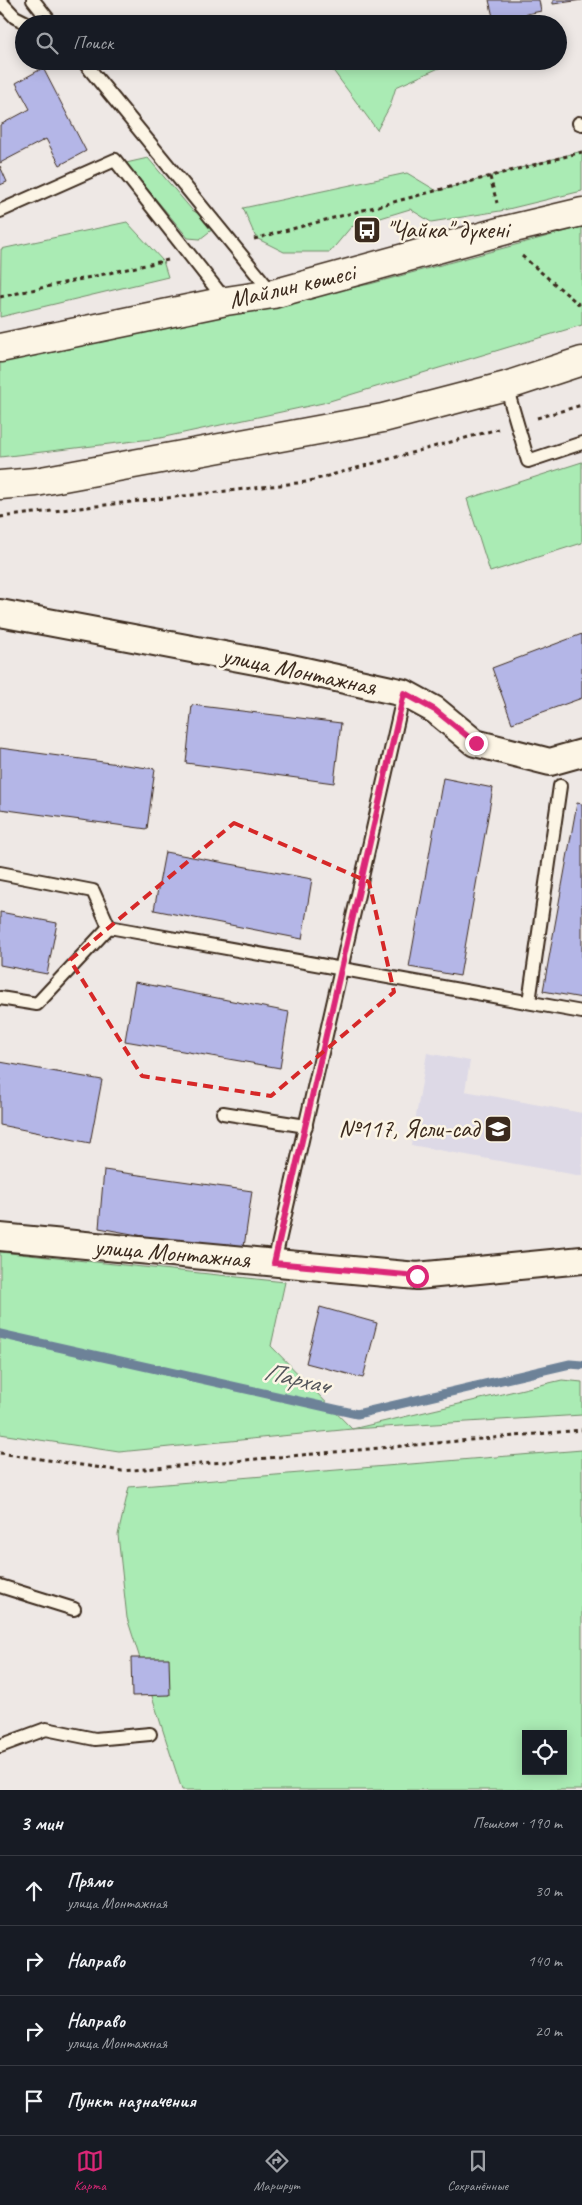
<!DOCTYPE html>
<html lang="ru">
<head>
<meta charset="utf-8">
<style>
  body { margin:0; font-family:Caveat,sans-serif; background:#20242c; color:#f1f3f6 }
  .controls { position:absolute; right:15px; bottom:15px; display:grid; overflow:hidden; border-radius:0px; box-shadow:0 2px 12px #0003 }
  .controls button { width:45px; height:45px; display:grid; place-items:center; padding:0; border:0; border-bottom:1px solid #363941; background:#171b24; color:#f1f3f6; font:25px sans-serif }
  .stop { position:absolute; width:15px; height:15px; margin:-11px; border:4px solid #db2777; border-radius:50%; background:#fff }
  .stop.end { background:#db2777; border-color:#fff; box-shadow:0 1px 5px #0008 }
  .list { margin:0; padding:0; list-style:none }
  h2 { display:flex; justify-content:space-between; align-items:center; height:65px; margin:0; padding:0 20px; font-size:21px }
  h2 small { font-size:16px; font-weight:400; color:#9ea1a6 }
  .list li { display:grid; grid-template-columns:32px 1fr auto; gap:15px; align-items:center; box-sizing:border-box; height:70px; padding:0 20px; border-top:1px solid #363941 }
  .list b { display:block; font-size:19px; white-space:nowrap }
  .list p { margin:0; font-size:16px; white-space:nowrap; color:#9ea1a6 }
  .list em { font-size:16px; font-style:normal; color:#9ea1a6 }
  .icon { flex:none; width:28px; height:28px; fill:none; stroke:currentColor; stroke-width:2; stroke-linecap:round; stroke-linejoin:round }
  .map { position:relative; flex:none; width:582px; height:1790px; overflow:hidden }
  .search { position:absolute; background:#171b24; box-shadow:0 2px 12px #0003; left:15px; right:15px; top:15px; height:55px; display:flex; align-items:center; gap:12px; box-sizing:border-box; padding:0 18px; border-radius:28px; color:#9ea1a6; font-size:19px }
  .sheet { height:345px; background:#171b24 }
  nav { display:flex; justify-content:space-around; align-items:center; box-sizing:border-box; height:70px; border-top:1px solid #363941; background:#171b24; font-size:14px; color:#9ea1a6 }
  nav a { display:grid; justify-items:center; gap:2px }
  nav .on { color:#db2777 }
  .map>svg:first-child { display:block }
  .built { fill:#ddd9e6 }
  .green { fill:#aaebb4; stroke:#728a69; fill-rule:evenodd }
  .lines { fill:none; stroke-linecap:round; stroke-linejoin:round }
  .stream { stroke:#6d8298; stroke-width:9 }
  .building { fill:#b4b6e7; stroke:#3b2a1e }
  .lane-casing { stroke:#3b2a1e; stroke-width:16 }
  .street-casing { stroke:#3b2a1e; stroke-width:30 }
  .primary-casing { stroke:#3b2a1e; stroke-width:31 }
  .path { stroke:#3b2a1e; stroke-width:3; stroke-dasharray:4 4; stroke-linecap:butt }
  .lane { stroke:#fcf5e5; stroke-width:12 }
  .street { stroke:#fcf5e5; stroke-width:26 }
  .primary { stroke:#fcf5e5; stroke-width:28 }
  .route { stroke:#db2777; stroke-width:6 }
  .marked { fill:none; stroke:#d62828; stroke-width:4; stroke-dasharray:10 6; stroke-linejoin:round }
  .labels { text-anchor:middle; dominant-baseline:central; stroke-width:5; stroke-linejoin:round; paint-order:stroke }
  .poi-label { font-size:25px; fill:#3b2a1e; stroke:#fcf5e5; text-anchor:start }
  .street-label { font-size:25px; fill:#3b2a1e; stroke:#fcf5e5 }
  .water-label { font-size:26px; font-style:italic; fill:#54565b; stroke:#fcf5e5 }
</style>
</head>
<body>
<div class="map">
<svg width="582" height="1790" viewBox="0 0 582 1790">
  <rect width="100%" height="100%" fill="#eee8e5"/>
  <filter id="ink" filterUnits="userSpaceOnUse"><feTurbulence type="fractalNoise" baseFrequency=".02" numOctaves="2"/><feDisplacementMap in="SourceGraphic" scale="10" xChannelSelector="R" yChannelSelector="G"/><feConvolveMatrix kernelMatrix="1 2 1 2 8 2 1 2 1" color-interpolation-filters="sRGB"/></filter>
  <g filter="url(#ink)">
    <!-- built -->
    <path class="built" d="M 427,1053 L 470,1061 L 465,1091 L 582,1113 L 582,1176 L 411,1145 Z"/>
    <!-- green -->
    <g class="green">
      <path d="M 344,61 L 455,61 L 396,87 L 390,106 L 377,130 L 332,69 Z"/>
      <path d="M 582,151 L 582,191 L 500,211 L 431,222 L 410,209 L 351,227 L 330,252 L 284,252 L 256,238 L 243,208 L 407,173 L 437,191 Z"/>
      <path d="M 148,158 L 192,210 L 218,225 L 200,239 L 188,238 L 126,163 Z"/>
      <path d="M 127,222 L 163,261 L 168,277 L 0,317 L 1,249 Z"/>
      <path d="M 582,227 L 582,325 L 323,403 L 160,438 L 0,457 L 0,360 L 370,284 Z"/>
      <path d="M 582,462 L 582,543 L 490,572 L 467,499 Z"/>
      <path d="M 0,1252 L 285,1282 L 271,1346 L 352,1429 L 562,1380 L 582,1382 L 582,1415 L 352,1429 L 119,1452 L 0,1434 Z"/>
      <path d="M 582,1450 L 582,1790 L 182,1790 L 127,1618 L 118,1535 L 129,1487 ZM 526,1734 L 563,1734 L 563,1771 L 526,1771 Z"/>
    </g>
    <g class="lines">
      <!-- stream -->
      <path class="stream" d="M 0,1334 L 357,1414 L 570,1364 L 582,1365"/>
    </g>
    <!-- building -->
    <g class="building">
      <path d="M 489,0 L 539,0 L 541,11 L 494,21 Z"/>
      <path d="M 553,0 L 582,0 L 553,4 Z"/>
      <path d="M 43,68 L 86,151 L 60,165 L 46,139 L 0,163 L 0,125 L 30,109 L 16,83 Z"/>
      <path d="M 0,166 L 7,182 L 0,185 Z"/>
      <path d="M 582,634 L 582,698 L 512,723 L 492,668 Z"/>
      <path d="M 192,705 L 341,723 L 334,783 L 186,763 Z"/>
      <path d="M 0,748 L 155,769 L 147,829 L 0,809 Z"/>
      <path d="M 443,778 L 493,788 L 460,976 L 409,967 Z"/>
      <path d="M 577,803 L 582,804 L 582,998 L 543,991 Z"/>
      <path d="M 165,852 L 312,879 L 302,939 L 154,910 Z"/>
      <path d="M 0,912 L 57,923 L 47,974 L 0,965 Z"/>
      <path d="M 135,982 L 289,1012 L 280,1068 L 125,1041 Z"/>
      <path d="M 0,1062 L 102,1080 L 90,1143 L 0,1125 Z"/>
      <path d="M 104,1170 L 252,1191 L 243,1254 L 99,1228 Z"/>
      <path d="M 320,1307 L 377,1323 L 363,1378 L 306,1363 Z"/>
      <path d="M 131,1658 L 169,1658 L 170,1695 L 132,1696 Z"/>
    </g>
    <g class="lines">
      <!-- lane casing -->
      <g class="lane-casing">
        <g id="lane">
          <path d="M 33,0 L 52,24"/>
          <path d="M 0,1 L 15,17 L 29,24"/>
          <path d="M 83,61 L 273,294"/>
          <path d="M 579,123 L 582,124"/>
          <path d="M 0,211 L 115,160 L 226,301"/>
          <path d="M 506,386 L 528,461 L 582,443"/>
          <path d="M 0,873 L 93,891 L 109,927"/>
          <path d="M 0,998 L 37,1004 L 109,927 L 582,1012"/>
          <path d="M 529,1002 L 560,786"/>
          <path d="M 223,1113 L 306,1126"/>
          <path d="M 274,1263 L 404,693"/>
          <path d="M 0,1586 L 74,1609"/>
          <path d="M 0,1746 L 46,1729 L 95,1739 L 150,1734"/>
        </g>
      </g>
      <!-- street casing -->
      <g class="street-casing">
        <g id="street">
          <path d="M 0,613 L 282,666 L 404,693 L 435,710 L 475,743 L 550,762 L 582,753"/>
          <path d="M 0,1237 L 417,1276 L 582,1260"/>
        </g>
      </g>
      <!-- primary casing -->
      <g class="primary-casing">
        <g id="primary">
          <path d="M 0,348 L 226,301 L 273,294 L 506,230 L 582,212"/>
          <path d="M 0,485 L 36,482 L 383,418 L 506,386 L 582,361"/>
        </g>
      </g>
      <!-- path -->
      <g class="path">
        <path d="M 490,177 L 497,203"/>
        <path d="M 254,239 L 582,152"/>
        <path d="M 522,256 L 582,307"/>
        <path d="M 0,297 L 168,260"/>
        <path d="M 537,418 L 582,405"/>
        <path d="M 0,517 L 306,482 L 498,429"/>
        <path d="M 0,1453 L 122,1471 L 582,1430"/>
      </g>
      <!-- lane -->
      <use href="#lane" class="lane"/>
      <!-- street -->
      <use href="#street" class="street"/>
      <!-- primary -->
      <use href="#primary" class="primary"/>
    </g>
  </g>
  <g class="lines" filter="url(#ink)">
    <!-- route -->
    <path class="route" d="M 417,1276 L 274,1263 L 404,693 L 435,710 L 476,743"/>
  </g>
  <!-- marked area -->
  <path class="marked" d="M 234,823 L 369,882 L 394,992 L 271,1096 L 142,1076 L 70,960 Z"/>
  <!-- icons -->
  <defs>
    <g id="bus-square" transform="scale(1.4375)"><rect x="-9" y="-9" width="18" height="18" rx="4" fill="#3b2a1e" stroke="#fcf5e5"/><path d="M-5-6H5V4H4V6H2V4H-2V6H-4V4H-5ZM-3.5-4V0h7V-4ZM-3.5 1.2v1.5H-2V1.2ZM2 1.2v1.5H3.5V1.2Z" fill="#fff"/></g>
    <g id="school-square" transform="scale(1.4375)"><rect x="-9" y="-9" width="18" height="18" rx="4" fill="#3b2a1e" stroke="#fcf5e5"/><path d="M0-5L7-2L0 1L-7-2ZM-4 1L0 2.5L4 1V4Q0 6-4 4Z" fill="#fff"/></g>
  </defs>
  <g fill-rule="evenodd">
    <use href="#bus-square" x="367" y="230"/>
    <use href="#school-square" x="498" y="1129"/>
  </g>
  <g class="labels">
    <!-- poi labels -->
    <g class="poi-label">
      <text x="386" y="230">"Чайка" дүкені</text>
      <text x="479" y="1129" text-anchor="end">№117, Ясли-сад</text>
    </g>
    <!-- street labels -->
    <g class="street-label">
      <text transform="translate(292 286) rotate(-13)">Майлин көшесі</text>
      <text transform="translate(299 671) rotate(12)">улица Монтажная</text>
      <text transform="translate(172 1253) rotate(5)">улица Монтажная</text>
    </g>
    <!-- water labels -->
    <g class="water-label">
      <text transform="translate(296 1378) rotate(13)">Пархач</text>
    </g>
  </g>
</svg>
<div class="controls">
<button><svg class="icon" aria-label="locate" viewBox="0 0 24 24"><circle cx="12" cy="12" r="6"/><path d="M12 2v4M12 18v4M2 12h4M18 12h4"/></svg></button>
</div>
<div class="stop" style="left:417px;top:1276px"></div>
<div class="stop end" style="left:476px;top:743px"></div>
<div class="search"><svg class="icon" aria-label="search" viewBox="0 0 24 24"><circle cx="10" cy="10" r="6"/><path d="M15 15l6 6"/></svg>Поиск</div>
</div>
<section class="sheet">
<h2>3 мин<small>Пешком · 190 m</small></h2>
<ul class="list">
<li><svg class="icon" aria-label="ahead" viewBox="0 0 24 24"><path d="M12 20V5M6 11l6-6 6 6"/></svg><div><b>Прямо</b><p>улица Монтажная</p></div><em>30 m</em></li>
<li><svg class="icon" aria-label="right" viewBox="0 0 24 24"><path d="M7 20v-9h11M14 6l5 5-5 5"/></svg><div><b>Направо</b></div><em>140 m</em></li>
<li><svg class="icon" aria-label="right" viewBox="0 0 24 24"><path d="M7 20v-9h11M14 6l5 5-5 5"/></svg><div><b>Направо</b><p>улица Монтажная</p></div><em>20 m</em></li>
<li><svg class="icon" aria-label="arrive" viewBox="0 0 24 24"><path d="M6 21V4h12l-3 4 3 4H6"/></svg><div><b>Пункт назначения</b></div></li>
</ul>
</section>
<nav>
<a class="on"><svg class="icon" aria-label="map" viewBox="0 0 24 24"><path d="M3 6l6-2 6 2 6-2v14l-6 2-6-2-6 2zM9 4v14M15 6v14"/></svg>Карта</a>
<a><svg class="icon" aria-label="directions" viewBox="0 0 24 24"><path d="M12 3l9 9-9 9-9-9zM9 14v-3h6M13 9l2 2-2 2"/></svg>Маршрут</a>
<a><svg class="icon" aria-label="saved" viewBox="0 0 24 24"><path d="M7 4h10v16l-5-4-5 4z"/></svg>Сохранённые</a>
</nav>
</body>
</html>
